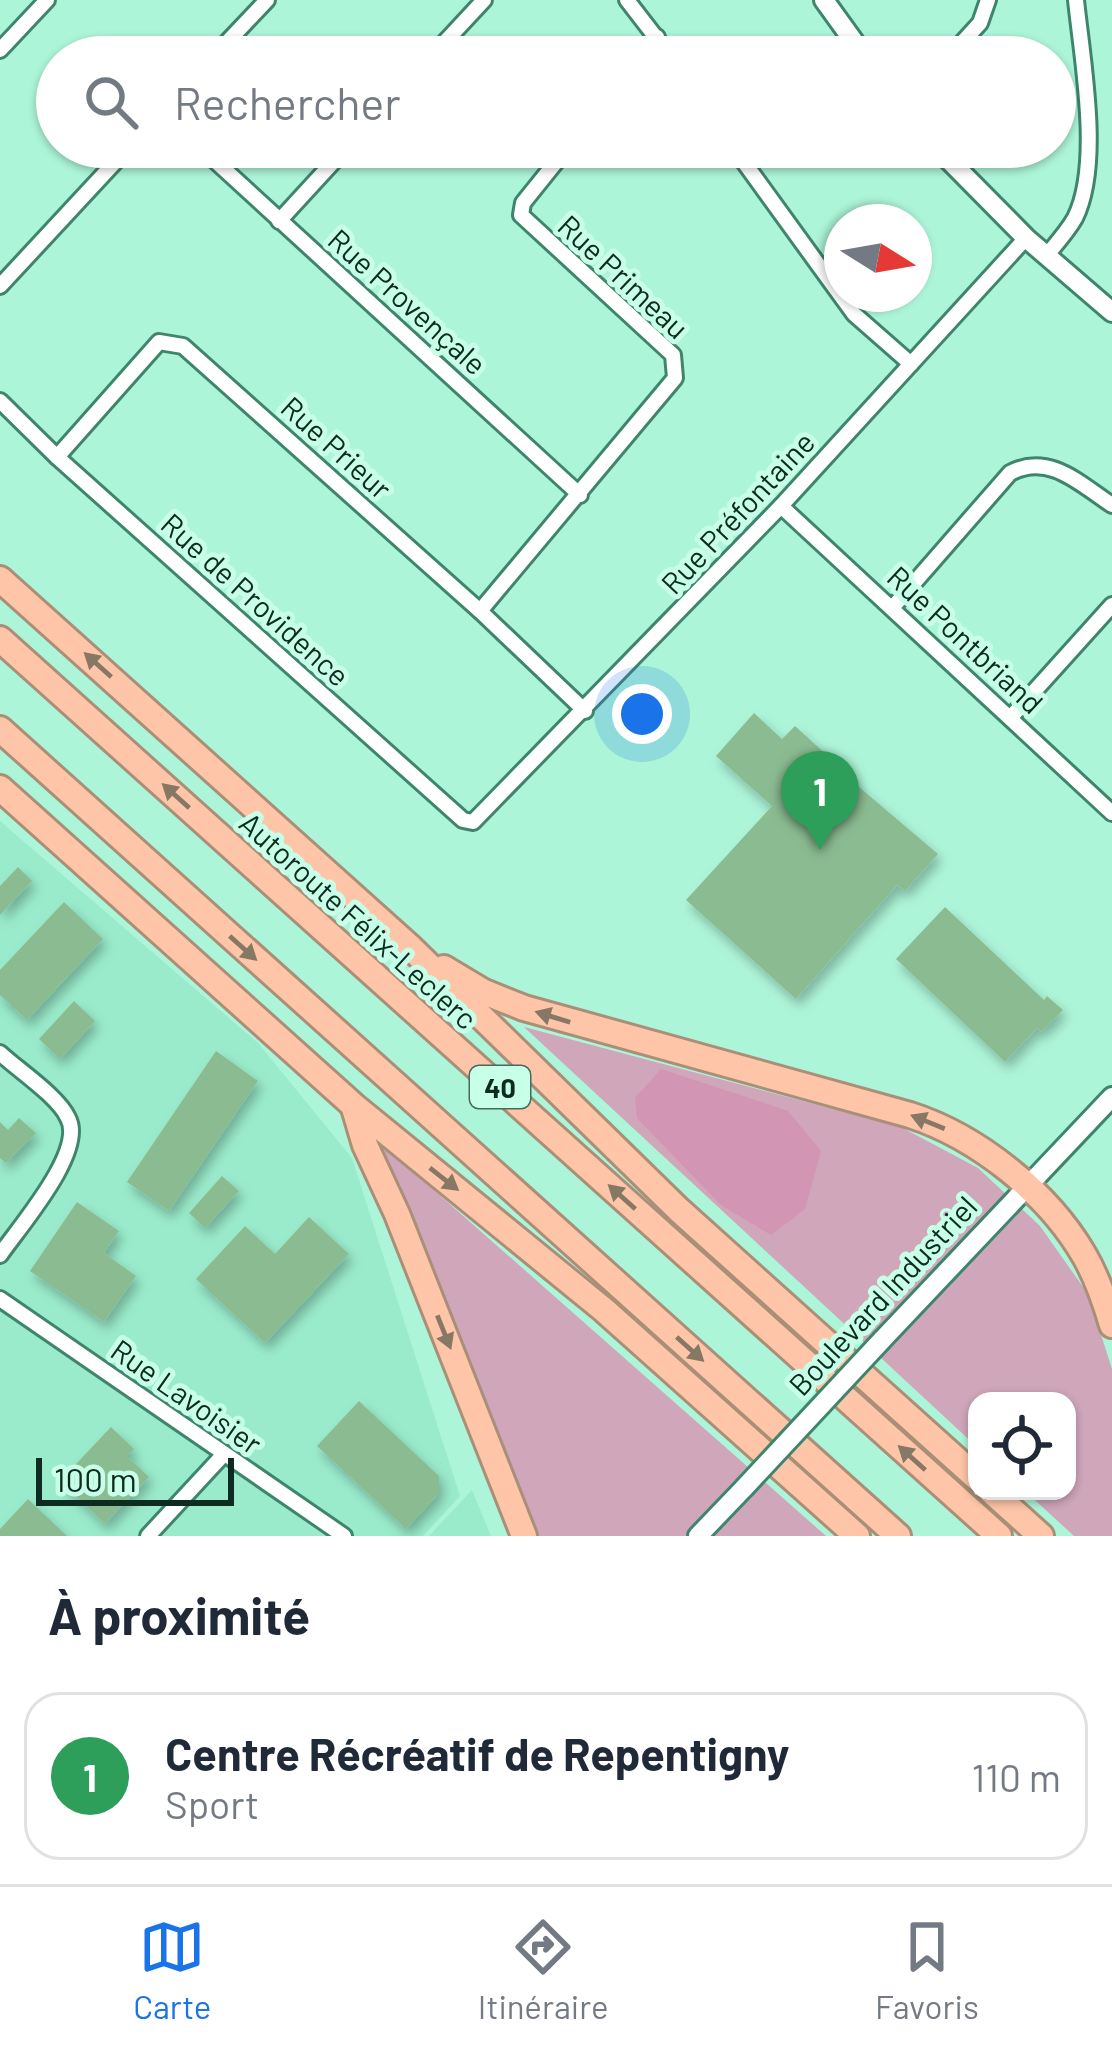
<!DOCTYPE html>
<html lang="fr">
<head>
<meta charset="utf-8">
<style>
  body { margin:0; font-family:Barlow,sans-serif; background:#f2f2f3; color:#1f2937 }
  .controls { position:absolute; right:36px; bottom:36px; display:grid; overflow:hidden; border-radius:24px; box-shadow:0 3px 9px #0004 }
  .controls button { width:108px; height:108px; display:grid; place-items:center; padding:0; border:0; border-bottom:3px solid #e0e1e3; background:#fff; color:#1f2937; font:60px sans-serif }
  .compass { position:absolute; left:824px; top:204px; width:108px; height:108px; border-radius:50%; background:#fff; box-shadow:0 3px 9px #0004; rotate:101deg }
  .scale { position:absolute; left:36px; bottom:30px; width:198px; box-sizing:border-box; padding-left:12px; border:6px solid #0d2b20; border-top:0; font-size:33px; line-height:42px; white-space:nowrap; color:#0d2b20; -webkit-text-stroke:9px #c7ffe8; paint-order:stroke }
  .you { position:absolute; left:642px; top:714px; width:42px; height:42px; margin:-30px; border:9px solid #fff; border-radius:50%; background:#1a73e8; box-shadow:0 0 0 18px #1a73e833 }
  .badge { display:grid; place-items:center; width:78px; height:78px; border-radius:50%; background:#1a73e8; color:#fff; font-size:39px; font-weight:700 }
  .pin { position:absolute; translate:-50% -99px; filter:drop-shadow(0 3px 6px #0008) }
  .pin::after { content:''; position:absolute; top:63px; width:42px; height:36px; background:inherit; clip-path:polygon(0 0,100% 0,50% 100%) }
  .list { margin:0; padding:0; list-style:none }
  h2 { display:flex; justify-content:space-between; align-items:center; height:156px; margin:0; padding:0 48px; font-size:51px }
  h2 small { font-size:39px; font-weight:400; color:#747a83 }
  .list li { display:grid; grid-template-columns:78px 1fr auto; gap:36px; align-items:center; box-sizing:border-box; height:168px; margin:0 24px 24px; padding:0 24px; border:3px solid #e0e1e3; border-radius:36px }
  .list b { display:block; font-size:45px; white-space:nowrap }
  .list p { margin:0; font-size:39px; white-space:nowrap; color:#747a83 }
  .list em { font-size:39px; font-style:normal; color:#747a83 }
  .icon { flex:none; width:66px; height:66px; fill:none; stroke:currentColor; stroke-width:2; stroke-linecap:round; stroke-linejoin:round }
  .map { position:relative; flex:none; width:1112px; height:1536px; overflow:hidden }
  .search { position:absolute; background:#fff; box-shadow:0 3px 9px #0004; left:36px; right:36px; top:36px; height:132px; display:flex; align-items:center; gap:30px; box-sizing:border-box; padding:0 42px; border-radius:66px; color:#747a83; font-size:45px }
  .sheet { height:348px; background:#fff }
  nav { display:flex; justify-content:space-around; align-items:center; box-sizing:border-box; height:168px; border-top:3px solid #e0e1e3; background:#fff; font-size:33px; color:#747a83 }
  nav a { display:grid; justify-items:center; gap:6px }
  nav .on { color:#1a73e8 }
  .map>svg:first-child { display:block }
  .built { fill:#9aebcc }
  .green { fill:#cfa6ba }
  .forest { fill:#d295b3 }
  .building { fill:#8bbc91; filter:url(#shadow) }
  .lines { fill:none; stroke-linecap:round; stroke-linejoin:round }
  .street-casing { stroke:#3f856d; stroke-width:20 }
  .secondary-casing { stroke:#3f856d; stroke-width:24 }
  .highway-casing { stroke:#aa8f78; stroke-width:30 }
  .street { stroke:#fff; stroke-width:14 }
  .secondary { stroke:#fff; stroke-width:18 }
  .highway { stroke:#fec5a8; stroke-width:24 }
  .secondary-bridge-casing { stroke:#3f856d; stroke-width:24; stroke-linecap:butt }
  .secondary-bridge { stroke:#fff; stroke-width:18 }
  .oneway { fill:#867864 }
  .labels { text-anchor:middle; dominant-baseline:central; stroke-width:10; stroke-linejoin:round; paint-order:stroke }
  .shield { fill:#c7ffe8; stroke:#456b5c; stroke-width:3 }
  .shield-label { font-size:27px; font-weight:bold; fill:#0d2b20 }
  .street-label { font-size:30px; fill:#0d2b20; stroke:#c7ffe8 }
</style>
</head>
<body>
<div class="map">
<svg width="1112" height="1536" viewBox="0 0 1112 1536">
  <defs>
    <filter id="shadow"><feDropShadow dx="4" dy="7" stdDeviation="6" flood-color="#0004"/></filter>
  </defs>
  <rect width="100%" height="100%" fill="#adf5d9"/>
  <!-- built -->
  <g class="built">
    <path d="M 0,821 L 258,1043 L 352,1158 L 460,1496 L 423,1536 L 0,1536 Z"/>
    <path d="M 472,1490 L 491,1536 L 429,1536 Z"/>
  </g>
  <!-- green -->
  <g class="green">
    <path d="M 524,1027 L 901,1127 L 978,1168 L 1040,1226 L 1088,1294 L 1112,1369 L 1112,1536 L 1074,1536 L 1025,1491 L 1067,1491 L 1067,1401 L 977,1401 L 977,1447 Z"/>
    <path d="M 375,1138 L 826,1536 L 534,1536 Z"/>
  </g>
  <!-- forest -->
  <path class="forest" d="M 661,1069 L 788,1111 L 821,1151 L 805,1209 L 771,1235 L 721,1205 L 637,1118 L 635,1098 Z"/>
  <!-- building -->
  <g class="building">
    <path d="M 754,713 L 782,739 L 795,726 L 829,757 L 843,762 L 839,770 L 938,854 L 905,891 L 897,885 L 796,999 L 686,900 L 772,806 L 716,756 Z"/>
    <path d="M 18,867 L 32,881 L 0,915 L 0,886 Z"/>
    <path d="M 64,902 L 103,939 L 27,1020 L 0,995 L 0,970 Z"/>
    <path d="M 945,907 L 1044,1000 L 1047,996 L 1063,1010 L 1041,1032 L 1037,1028 L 1005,1062 L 896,959 Z"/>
    <path d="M 74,1001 L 95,1021 L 60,1059 L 39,1039 Z"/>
    <path d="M 216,1051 L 258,1081 L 169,1211 L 127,1182 Z"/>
    <path d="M 19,1118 L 36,1133 L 6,1163 L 0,1158 L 0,1122 L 8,1130 Z"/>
    <path d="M 222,1176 L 239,1191 L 205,1228 L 189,1213 Z"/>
    <path d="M 77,1202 L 119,1231 L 104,1253 L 136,1276 L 104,1322 L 30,1271 Z"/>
    <path d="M 309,1217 L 349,1254 L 265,1343 L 196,1279 L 245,1226 L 275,1254 Z"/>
    <path d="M 359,1401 L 439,1476 L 439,1493 L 406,1529 L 317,1446 Z"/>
    <path d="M 111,1427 L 134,1449 L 127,1456 L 149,1477 L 105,1524 L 60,1481 Z"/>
    <path d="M 28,1499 L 67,1536 L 0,1536 L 0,1529 Z"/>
  </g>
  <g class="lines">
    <!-- street casing -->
    <g class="street-casing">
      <g id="street">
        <path d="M 627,0 L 671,57"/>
        <path d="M 0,50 L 47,0"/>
        <path d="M 213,57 L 267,0"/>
        <path d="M 431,57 L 484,0"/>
        <path d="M 641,57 L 657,37"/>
        <path d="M 949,57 L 980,23 L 988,0"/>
        <path d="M 200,147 L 580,495"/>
        <path d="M 733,147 L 854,314 L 911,364"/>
        <path d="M 279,221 L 347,147"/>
        <path d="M 1046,256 C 1056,244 1067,232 1075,218 C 1102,164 1082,59 1076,0"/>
        <path d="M 0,286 L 129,147"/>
        <path d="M 0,401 L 57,457 L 463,820 L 473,822 L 781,506 L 1026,238"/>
        <path d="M 57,457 L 159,342 L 183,346 L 480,611 L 585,711"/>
        <path d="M 781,506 L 1112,813"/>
        <path d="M 893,607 L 1010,473 C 1049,452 1080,484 1112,505"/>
        <path d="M 480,611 L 675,378 L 673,355 L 521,215 L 523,203 L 568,147"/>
        <path d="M 1011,717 L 1112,605"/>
        <path d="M 0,1053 C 18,1070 58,1096 68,1118 C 86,1151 20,1226 0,1255"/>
        <path d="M 0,1299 L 344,1536"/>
        <path d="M 148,1536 L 224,1454"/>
      </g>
    </g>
    <!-- secondary casing -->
    <g class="secondary-casing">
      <g id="secondary">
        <path d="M 824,0 L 865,57"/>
        <path d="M 936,147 L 1026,238 L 1112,312"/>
        <path d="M 882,1340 L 1112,1097"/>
        <path d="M 698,1536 L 744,1488"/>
      </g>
    </g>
    <!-- highway casing -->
    <g class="highway-casing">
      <g id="highway">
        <path d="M 0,579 L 411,948 L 679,1210 L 977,1478"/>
        <path d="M 0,639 L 999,1536"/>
        <path d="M 0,729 L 898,1536"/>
        <path d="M 0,788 L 353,1105 L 604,1310 L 857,1536"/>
        <path d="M 444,968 L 484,992 L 524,1008 L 910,1115 C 978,1137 1048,1193 1084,1255 C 1097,1277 1105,1301 1112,1325"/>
        <path d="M 354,1108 L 365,1145 L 397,1214 L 524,1536"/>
        <path d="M 991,1491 L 1041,1536"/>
      </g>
    </g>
    <!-- street -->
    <use href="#street" class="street"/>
    <!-- secondary -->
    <use href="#secondary" class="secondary"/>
    <!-- highway -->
    <use href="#highway" class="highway"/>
    <!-- secondary-bridge casing -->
    <g class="secondary-bridge-casing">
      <path id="secondary-bridge" d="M 744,1488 L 882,1340"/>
    </g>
    <!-- secondary-bridge -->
    <use href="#secondary-bridge" class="secondary-bridge"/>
  </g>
  <!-- one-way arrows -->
  <defs><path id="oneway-solid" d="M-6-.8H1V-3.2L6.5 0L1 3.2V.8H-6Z" transform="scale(3)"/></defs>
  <g class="oneway">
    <use href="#oneway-solid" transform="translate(98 665) rotate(-138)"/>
    <use href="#oneway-solid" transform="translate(176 796) rotate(-138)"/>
    <use href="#oneway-solid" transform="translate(243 948) rotate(42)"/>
    <use href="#oneway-solid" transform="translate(553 1017) rotate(-163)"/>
    <use href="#oneway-solid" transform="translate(928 1122) rotate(-158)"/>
    <use href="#oneway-solid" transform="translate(444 1179) rotate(38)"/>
    <use href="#oneway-solid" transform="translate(622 1197) rotate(-138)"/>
    <use href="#oneway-solid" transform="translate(444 1332) rotate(68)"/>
    <use href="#oneway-solid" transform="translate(690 1349) rotate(42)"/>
    <use href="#oneway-solid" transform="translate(912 1458) rotate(-138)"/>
  </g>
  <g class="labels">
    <!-- shield labels -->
    <rect class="shield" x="470" y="1066" width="60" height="42" rx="9"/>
    <g class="shield-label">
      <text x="500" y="1087">40</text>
    </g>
    <!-- street labels -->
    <g class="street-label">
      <text transform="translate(624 276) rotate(43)">Rue Primeau</text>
      <text transform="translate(408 301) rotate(42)">Rue Provençale</text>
      <text transform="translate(337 447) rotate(42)">Rue Prieur</text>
      <text transform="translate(737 512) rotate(-47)">Rue Préfontaine</text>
      <text transform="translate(256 599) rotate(42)">Rue de Providence</text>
      <text transform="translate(966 639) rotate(43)">Rue Pontbriand</text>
      <text transform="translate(359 920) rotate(42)">Autoroute Félix-Leclerc</text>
      <text transform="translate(882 1295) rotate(-47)">Boulevard Industriel</text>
      <text transform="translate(187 1396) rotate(35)">Rue Lavoisier</text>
    </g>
  </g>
</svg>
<div class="controls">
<button><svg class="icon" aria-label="locate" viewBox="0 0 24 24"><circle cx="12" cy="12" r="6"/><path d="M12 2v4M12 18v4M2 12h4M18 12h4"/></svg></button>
</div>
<svg class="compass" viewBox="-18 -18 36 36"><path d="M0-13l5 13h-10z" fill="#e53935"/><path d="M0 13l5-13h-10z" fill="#747a83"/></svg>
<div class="scale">100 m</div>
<div class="you"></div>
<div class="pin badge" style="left:820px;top:850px;background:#2e9e5b">1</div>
<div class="search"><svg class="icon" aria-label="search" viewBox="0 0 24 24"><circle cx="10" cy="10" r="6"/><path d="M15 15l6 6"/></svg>Rechercher</div>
</div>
<section class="sheet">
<h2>À proximité<small></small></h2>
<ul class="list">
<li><span class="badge" style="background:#2e9e5b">1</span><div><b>Centre Récréatif de Repentigny</b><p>Sport</p></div><em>110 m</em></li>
</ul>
</section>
<nav>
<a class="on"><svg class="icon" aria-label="map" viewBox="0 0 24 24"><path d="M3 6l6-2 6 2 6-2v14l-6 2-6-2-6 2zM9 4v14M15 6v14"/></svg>Carte</a>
<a><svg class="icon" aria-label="directions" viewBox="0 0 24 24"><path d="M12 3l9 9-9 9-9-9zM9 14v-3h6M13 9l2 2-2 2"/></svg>Itinéraire</a>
<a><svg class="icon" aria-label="saved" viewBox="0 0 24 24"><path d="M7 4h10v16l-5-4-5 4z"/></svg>Favoris</a>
</nav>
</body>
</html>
